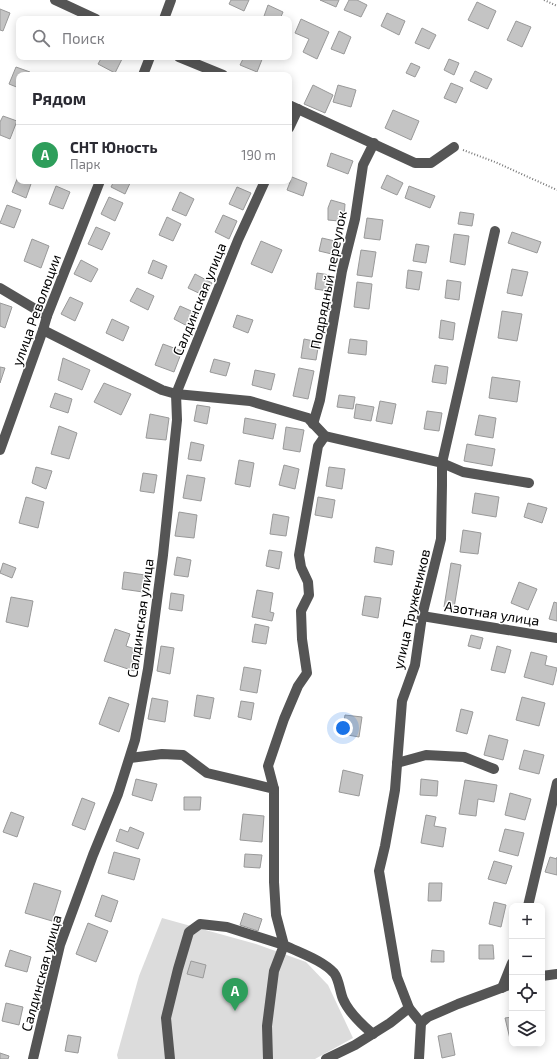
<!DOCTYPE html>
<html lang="ru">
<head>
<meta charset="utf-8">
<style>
  body { margin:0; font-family:"Exo 2",sans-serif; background:#f2f2f3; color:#2b2b33 }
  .controls { position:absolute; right:12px; bottom:12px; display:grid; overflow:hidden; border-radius:8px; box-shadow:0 2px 10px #0003 }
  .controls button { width:36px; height:36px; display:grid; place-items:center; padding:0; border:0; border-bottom:1px solid #e1e1e2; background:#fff; color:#2b2b33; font:20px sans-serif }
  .you { position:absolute; left:343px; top:728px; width:14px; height:14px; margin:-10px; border:3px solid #fff; border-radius:50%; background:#1a73e8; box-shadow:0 0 0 6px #1a73e833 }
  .badge { display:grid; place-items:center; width:26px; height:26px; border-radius:50%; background:#ea580c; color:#fff; font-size:13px; font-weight:700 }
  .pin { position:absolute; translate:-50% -33px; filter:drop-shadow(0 1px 2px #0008) }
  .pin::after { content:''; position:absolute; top:21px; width:14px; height:12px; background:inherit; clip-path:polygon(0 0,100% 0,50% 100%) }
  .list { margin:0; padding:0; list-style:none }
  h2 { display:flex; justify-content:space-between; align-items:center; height:52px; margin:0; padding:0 16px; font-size:17px }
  h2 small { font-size:13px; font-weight:400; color:#7c7c81 }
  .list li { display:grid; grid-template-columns:26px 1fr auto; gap:12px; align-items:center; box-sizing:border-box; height:60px; padding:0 16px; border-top:1px solid #e1e1e2 }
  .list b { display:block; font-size:15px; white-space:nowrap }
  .list p { margin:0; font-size:13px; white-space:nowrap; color:#7c7c81 }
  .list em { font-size:13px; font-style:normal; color:#7c7c81 }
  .icon { flex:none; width:22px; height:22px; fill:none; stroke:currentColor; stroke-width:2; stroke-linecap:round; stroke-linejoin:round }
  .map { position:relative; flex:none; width:557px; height:1059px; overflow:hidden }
  .search { position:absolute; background:#fff; box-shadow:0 2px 10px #0003; left:16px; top:16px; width:276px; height:44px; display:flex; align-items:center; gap:10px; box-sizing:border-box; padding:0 14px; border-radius:8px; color:#7c7c81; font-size:15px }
  .panel { position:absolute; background:#fff; box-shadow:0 2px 10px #0003; left:16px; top:72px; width:276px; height:112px; border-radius:8px }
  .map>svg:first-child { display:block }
  .green { fill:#dcdcdc }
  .building { fill:#c4c4c4; stroke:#999 }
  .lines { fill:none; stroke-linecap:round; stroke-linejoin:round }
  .path { stroke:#777; stroke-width:2; stroke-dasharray:1 2; stroke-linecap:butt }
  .minor { stroke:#555; stroke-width:10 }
  .labels { text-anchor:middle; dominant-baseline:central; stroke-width:3; stroke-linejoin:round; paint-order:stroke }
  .street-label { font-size:14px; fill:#000; stroke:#fff }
</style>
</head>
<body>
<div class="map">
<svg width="557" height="1059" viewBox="0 0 557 1059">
  <rect width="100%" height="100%" fill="#fff"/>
  <!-- green -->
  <path class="green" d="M 162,918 L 256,944 L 306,962 L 328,985 L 353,1038 L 315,1059 L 118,1059 L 117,1055 L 139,976 Z"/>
  <!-- building -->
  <g class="building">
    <path d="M 231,0 L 249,0 L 244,11 L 229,4 Z"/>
    <path d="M 320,0 L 339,0 L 336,7 Z"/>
    <path d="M 349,0 L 357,0 L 367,5 L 361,17 L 344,10 Z"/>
    <path d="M 477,2 L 496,11 L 488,29 L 468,20 Z"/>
    <path d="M 268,5 L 283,12 L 280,19 L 263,19 Z"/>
    <path d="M 0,9 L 10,13 L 3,31 L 0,30 Z"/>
    <path d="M 387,13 L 405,21 L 399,35 L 381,26 Z"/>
    <path d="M 301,19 L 329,32 L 317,59 L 303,52 L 309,39 L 295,33 Z"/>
    <path d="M 516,21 L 531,27 L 522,47 L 507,40 Z"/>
    <path d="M 422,28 L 436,35 L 429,49 L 415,43 Z"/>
    <path d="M 339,31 L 351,37 L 344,54 L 331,49 Z"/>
    <path d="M 102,57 L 118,57 L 122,59 L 115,73 L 98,64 Z"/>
    <path d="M 244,57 L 263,57 L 257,72 L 240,65 Z"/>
    <path d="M 449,59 L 459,63 L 454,75 L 444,70 Z"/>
    <path d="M 411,63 L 420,67 L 415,77 L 406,73 Z"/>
    <path d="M 16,67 L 30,72 L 29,75 L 19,75 L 19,88 L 9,84 Z"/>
    <path d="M 475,71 L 492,79 L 487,89 L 470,81 Z"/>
    <path d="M 451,83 L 463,88 L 456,103 L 444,98 Z"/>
    <path d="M 313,85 L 333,95 L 325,113 L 304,104 Z"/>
    <path d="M 338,85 L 356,90 L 351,107 L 333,102 Z"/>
    <path d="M 393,110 L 419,121 L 411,140 L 385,128 Z"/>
    <path d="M 3,116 L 17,121 L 10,139 L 0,135 L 0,122 Z"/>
    <path d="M 331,153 L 353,161 L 348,174 L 327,166 Z"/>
    <path d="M 19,174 L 19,181 L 32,181 L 26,198 L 12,192 Z"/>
    <path d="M 387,175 L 403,183 L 397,195 L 381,188 Z"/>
    <path d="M 292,177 L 307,183 L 303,196 L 287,190 Z"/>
    <path d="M 114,181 L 131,181 L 125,194 L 111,187 Z"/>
    <path d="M 56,186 L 70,192 L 63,209 L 49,204 Z"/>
    <path d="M 409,186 L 435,196 L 430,208 L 405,198 Z"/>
    <path d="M 237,187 L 251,193 L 243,210 L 229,204 Z"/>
    <path d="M 180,192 L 194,199 L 186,216 L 172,210 Z"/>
    <path d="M 109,197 L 123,203 L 115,221 L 101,214 Z"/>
    <path d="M 331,200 L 345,204 L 344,218 L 340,217 L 339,221 L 328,220 L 328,208 Z"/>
    <path d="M 7,205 L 21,210 L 14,228 L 0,223 Z"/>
    <path d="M 460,212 L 474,214 L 472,226 L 458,224 Z"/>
    <path d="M 223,215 L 237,221 L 229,239 L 215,232 Z"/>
    <path d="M 167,217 L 181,224 L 173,241 L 159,235 Z"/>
    <path d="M 367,218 L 383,220 L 380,240 L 364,238 Z"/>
    <path d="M 96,227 L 110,233 L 102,250 L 88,244 Z"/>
    <path d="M 512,232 L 541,242 L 537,253 L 508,243 Z"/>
    <path d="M 454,234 L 469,236 L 465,265 L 450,262 Z"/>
    <path d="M 322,238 L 339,242 L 336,255 L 319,251 Z"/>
    <path d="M 32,239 L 49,246 L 41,268 L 24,261 Z"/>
    <path d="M 261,241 L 282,250 L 272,273 L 251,264 Z"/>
    <path d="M 416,244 L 429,246 L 426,263 L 413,261 Z"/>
    <path d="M 361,250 L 376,252 L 372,277 L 357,275 Z"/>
    <path d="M 81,260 L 98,269 L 91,282 L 74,274 Z"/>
    <path d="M 153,260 L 167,266 L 162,279 L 148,273 Z"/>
    <path d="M 512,269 L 528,272 L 522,296 L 507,293 Z"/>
    <path d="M 408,270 L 422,272 L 419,290 L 406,288 Z"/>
    <path d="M 317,273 L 330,275 L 328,291 L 315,289 Z"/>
    <path d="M 195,274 L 212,283 L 205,296 L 188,288 Z"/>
    <path d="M 447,280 L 461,282 L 459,300 L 445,298 Z"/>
    <path d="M 357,282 L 372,284 L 369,309 L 354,307 Z"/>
    <path d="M 137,288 L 154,296 L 148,310 L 130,301 Z"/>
    <path d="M 70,297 L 83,303 L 75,321 L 61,314 Z"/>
    <path d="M 0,303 L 12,307 L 5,328 L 0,326 Z"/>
    <path d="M 180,306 L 198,314 L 191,328 L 174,319 Z"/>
    <path d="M 502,311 L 522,314 L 517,341 L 498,338 Z"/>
    <path d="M 237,315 L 253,320 L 248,333 L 233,327 Z"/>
    <path d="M 112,319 L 129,327 L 123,341 L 106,333 Z"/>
    <path d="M 441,320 L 455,323 L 453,340 L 439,338 Z"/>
    <path d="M 304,339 L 319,342 L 316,360 L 301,358 Z"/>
    <path d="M 350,339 L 367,341 L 366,355 L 348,353 Z"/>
    <path d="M 163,344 L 182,351 L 174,372 L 155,365 Z"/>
    <path d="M 63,358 L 90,370 L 82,390 L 58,380 Z"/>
    <path d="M 214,359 L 230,363 L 226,376 L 210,372 Z"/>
    <path d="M 435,365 L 448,367 L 446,384 L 432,382 Z"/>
    <path d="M 0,367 L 5,368 L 0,383 Z"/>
    <path d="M 299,368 L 314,371 L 308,399 L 293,396 Z"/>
    <path d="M 255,370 L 275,374 L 271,390 L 252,385 Z"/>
    <path d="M 492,377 L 520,381 L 517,402 L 489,398 Z"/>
    <path d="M 104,383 L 131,394 L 121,415 L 94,402 Z"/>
    <path d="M 55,393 L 72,399 L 68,413 L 50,407 Z"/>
    <path d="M 339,395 L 355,397 L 353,409 L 337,407 Z"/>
    <path d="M 380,401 L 396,404 L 392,424 L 376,421 Z"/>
    <path d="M 356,404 L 374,407 L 371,421 L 354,418 Z"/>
    <path d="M 197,405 L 210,407 L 207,424 L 194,421 Z"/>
    <path d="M 427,411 L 442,413 L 439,431 L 424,429 Z"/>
    <path d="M 150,414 L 169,418 L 166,440 L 146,438 Z"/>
    <path d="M 479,415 L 496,418 L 493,438 L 475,435 Z"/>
    <path d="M 245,418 L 276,424 L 273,439 L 243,433 Z"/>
    <path d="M 59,426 L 77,433 L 69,459 L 51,454 Z"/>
    <path d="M 286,427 L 304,430 L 300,452 L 283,449 Z"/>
    <path d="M 191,442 L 204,445 L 201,461 L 188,459 Z"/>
    <path d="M 467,444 L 495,449 L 492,466 L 464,461 Z"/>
    <path d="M 239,460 L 254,463 L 250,487 L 235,484 Z"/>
    <path d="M 284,465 L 299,469 L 295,489 L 279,485 Z"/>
    <path d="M 36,467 L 52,471 L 46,489 L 32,483 Z"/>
    <path d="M 329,467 L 345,469 L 342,489 L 326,486 Z"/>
    <path d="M 143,473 L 157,475 L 154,493 L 140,491 Z"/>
    <path d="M 187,475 L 205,478 L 201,501 L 183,498 Z"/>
    <path d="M 475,493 L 499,497 L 496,517 L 472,513 Z"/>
    <path d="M 26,497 L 44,502 L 38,528 L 19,523 Z"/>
    <path d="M 318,497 L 335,500 L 332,518 L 315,515 Z"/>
    <path d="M 528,503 L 547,508 L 542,523 L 524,517 Z"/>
    <path d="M 179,512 L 197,515 L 194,538 L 175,536 Z"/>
    <path d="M 273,514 L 289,517 L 286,536 L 270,534 Z"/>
    <path d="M 463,530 L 481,533 L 478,554 L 460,552 Z"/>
    <path d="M 376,547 L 394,551 L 392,565 L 374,562 Z"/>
    <path d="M 269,550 L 282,552 L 279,569 L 266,566 Z"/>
    <path d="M 177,557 L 191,560 L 188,577 L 174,575 Z"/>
    <path d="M 3,563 L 16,568 L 12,578 L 0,573 Z"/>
    <path d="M 451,563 L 461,565 L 454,608 L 444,607 Z"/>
    <path d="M 124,572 L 145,575 L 143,592 L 122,589 Z"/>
    <path d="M 519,582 L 537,589 L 528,610 L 511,603 Z"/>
    <path d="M 257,590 L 273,593 L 270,612 L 274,613 L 272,621 L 252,617 Z"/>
    <path d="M 171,593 L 184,595 L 182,611 L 169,609 Z"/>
    <path d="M 365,596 L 381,598 L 378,618 L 362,615 Z"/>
    <path d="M 11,597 L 33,601 L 28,627 L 6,622 Z"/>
    <path d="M 554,602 L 557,603 L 557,621 L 549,619 Z"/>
    <path d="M 255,624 L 269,627 L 266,644 L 252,642 Z"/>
    <path d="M 115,629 L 130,634 L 126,646 L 141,651 L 134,671 L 104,661 Z"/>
    <path d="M 471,635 L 483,638 L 480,649 L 468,646 Z"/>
    <path d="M 161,646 L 174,648 L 170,674 L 157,671 Z"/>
    <path d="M 497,646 L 511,650 L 505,673 L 491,670 Z"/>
    <path d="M 531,652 L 547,656 L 545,665 L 557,668 L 553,685 L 524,677 Z"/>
    <path d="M 244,667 L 261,670 L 257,693 L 240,690 Z"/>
    <path d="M 197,695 L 214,698 L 210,719 L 194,716 Z"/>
    <path d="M 109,697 L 129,704 L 119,732 L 99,724 Z"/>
    <path d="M 522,697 L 545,703 L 539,726 L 516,720 Z"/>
    <path d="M 152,698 L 168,701 L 165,722 L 148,719 Z"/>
    <path d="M 241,701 L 254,703 L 251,720 L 238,717 Z"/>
    <path d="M 461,709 L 473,712 L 467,734 L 456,731 Z"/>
    <path d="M 345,715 L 362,717 L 359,737 L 342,734 Z"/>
    <path d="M 489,735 L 508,740 L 503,760 L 484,755 Z"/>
    <path d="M 524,750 L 544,755 L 539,774 L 519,769 Z"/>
    <path d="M 343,770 L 363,775 L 359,796 L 339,792 Z"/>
    <path d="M 136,779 L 157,784 L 152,801 L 132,795 Z"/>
    <path d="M 421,779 L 438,781 L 437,796 L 420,795 Z"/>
    <path d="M 465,780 L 497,785 L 494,802 L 478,799 L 476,816 L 459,814 Z"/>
    <path d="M 510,793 L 531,799 L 525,820 L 505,815 Z"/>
    <path d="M 184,797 L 201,797 L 200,810 L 184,810 Z"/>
    <path d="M 82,798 L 95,803 L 85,830 L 72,825 Z"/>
    <path d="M 11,812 L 24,817 L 17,837 L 3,832 Z"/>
    <path d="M 243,814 L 264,816 L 262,842 L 240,840 Z"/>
    <path d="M 426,815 L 436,817 L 434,826 L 446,828 L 443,847 L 421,843 Z"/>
    <path d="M 130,827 L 144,833 L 138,849 L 116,841 L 120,829 L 128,832 Z"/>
    <path d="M 505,829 L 524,833 L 518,856 L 499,851 Z"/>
    <path d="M 114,852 L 140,859 L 134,880 L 108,873 Z"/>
    <path d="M 245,854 L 262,855 L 260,868 L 244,867 Z"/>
    <path d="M 550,857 L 557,859 L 557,857 L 557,875 L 545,872 Z"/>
    <path d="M 494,861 L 512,866 L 506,884 L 488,879 Z"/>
    <path d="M 34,883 L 61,891 L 52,921 L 25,913 Z"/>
    <path d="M 429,883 L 442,883 L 441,901 L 428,901 Z"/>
    <path d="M 102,895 L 118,901 L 111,922 L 95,916 Z"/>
    <path d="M 494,902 L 506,905 L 501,927 L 489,924 Z"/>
    <path d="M 244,913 L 262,919 L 258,931 L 240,925 Z"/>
    <path d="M 88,923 L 108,931 L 96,962 L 76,954 Z"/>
    <path d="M 479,945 L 493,945 L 494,959 L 479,959 Z"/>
    <path d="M 10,950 L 31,957 L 27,972 L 5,966 Z"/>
    <path d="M 432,950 L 444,951 L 444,962 L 431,962 Z"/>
    <path d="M 191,961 L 206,965 L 203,978 L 187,974 Z"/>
    <path d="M 6,1003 L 23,1007 L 19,1025 L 2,1021 Z"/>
    <path d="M 512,1017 L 512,1038 L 510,1039 L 505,1018 Z"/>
    <path d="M 451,1033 L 455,1055 L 442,1058 L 438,1036 Z"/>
    <path d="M 68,1035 L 81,1037 L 78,1053 L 65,1051 Z"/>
    <path d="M 0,1053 L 9,1056 L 8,1059 L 0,1059 Z"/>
  </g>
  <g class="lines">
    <!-- path -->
    <g class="path">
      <path d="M 544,0 L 557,6"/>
      <path d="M 463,150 L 495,162 L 557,190"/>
    </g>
    <!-- minor -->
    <g class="minor">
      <path d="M 55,0 L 96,19"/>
      <path d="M 164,19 L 171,0"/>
      <path d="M 179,57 L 223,75"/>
      <path d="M 143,75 L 150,57"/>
      <path d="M 289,105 L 415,163 L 431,163 L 454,147"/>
      <path d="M 289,128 L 298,109"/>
      <path d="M 0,288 L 47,316"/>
      <path d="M 43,330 L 162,390 L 176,394 L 250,401 L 308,418 L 325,436 L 442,463 L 463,472 L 529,483"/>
      <path d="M 313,424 L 320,400 L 342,271 L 355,219 L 363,165 L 374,143"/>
      <path d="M 0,450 L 43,330 L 47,316 L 100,181"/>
      <path d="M 422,616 L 557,638"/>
      <path d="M 130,758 L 162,754 L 183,755 L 207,773 L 274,789 L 274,882 L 276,915 L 284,945 C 300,953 322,960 334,973 C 339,979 340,992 343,999 C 349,1013 361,1024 373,1034"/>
      <path d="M 397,763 L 426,755 L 464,757 L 494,769"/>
      <path d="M 274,789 L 268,766 L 284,719 L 298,686 L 307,673 L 302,639 L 301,611 L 309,595 L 308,582 L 301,567 L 299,555 L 318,446 L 325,436"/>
      <path d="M 528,906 L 557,783"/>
      <path d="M 542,976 L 557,974"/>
      <path d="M 502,988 L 512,963"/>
      <path d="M 421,1023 L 428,1017 L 458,1004 L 512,984"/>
      <path d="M 33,1059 L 60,945 L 93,855 L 118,794 L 135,740 L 148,669 L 163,555 L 177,420 L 176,394 L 238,240 L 265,181"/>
      <path d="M 170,1059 L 166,1018 L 178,969 L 189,932 L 200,924 L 227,927 L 284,945 L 274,971 L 267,1026 L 268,1059"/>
      <path d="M 326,1059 L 355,1045 L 390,1023 L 409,1008"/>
      <path d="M 419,1059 L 421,1023 L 409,1008 L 397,977 L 379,871 L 385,846 L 395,790 L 402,701 L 415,665 L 422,616 L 441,539 L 442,485 L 442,463 L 495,231"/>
    </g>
  </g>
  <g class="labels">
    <!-- street labels -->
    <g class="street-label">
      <text transform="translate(328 280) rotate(-79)">Подрядный переулок</text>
      <text transform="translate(199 299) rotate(-68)">Салдинская улица</text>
      <text transform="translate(36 310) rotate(-70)">улица Революции</text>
      <text transform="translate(411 609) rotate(-77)">улица Тружеников</text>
      <text transform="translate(492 613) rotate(9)">Азотная улица</text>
      <text transform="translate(140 618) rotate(-82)">Салдинская улица</text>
      <text transform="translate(41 973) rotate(-75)">Салдинская улица</text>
    </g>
  </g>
</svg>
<div class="controls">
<button>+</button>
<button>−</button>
<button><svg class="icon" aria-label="locate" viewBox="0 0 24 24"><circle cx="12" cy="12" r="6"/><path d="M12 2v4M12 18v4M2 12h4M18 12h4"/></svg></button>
<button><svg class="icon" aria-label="layers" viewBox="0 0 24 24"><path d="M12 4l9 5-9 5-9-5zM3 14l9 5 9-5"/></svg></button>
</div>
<div class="you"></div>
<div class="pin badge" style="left:235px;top:1011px;background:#2e9e5b">A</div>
<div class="search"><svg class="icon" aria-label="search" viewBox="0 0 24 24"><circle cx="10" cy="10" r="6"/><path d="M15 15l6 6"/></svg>Поиск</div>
<section class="panel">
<h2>Рядом<small></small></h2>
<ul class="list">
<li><span class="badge" style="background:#2e9e5b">A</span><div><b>СНТ Юность</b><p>Парк</p></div><em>190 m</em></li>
</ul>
</section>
</div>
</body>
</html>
